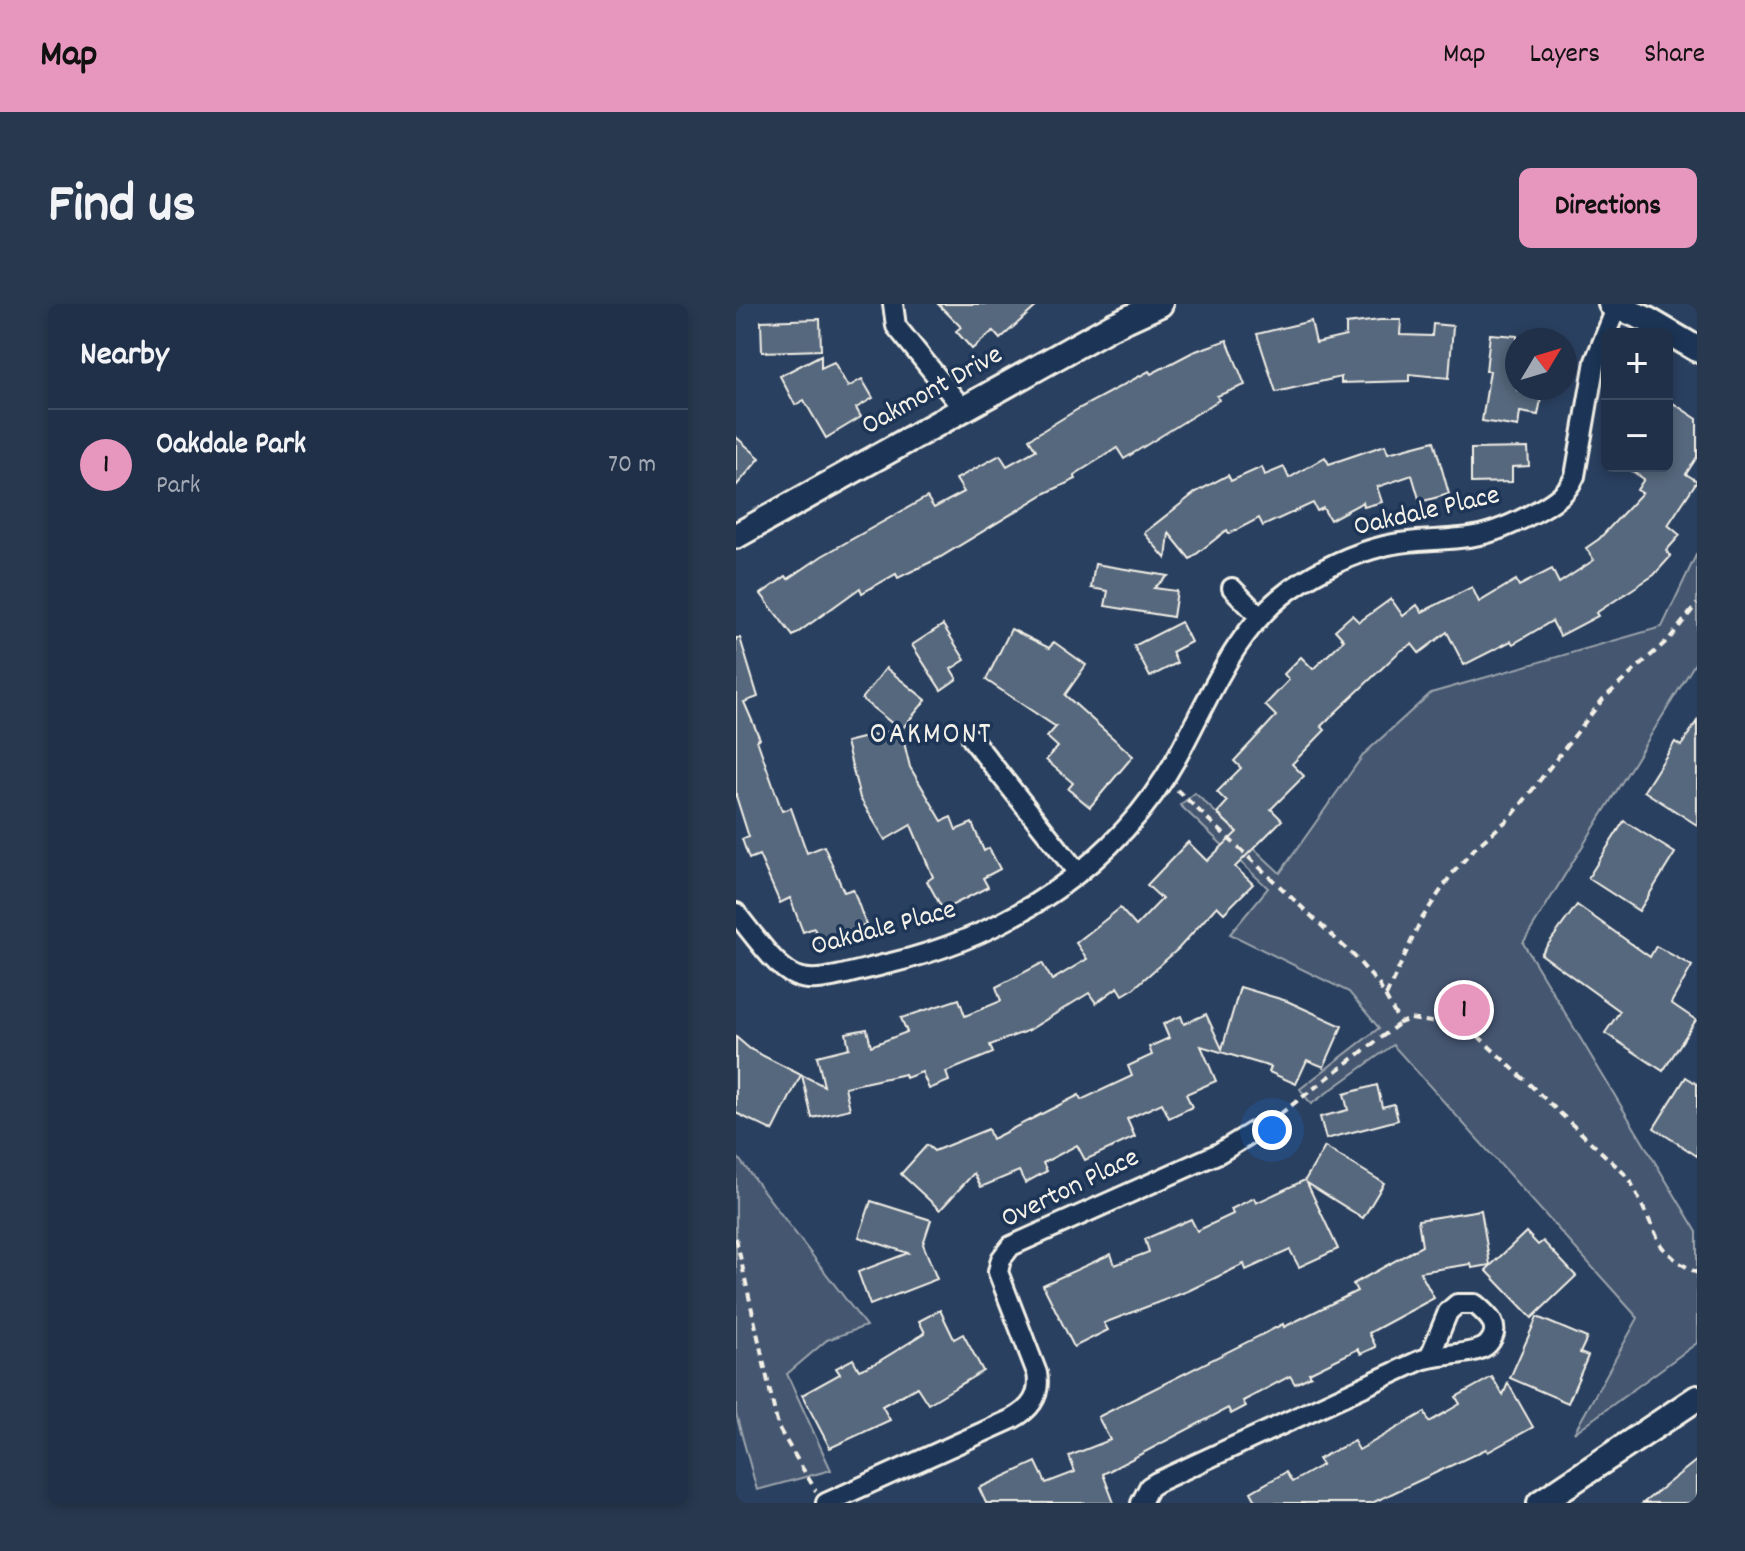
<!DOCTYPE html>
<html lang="en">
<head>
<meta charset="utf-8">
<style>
  body { margin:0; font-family:Dekko,sans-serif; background:#28384f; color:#f1f3f6 }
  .controls { position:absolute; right:24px; top:24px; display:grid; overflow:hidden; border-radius:12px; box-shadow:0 4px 12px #0003 }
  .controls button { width:72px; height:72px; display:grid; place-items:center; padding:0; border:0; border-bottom:2px solid #3d4b60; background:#203048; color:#f1f3f6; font:40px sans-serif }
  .compass { position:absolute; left:769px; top:24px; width:72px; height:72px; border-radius:50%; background:#203048; box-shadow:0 4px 12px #0003; rotate:52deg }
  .you { position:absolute; left:536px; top:826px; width:28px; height:28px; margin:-20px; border:6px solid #fff; border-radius:50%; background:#1a73e8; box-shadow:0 0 0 12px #1a73e833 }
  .badge { display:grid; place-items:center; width:52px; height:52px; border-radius:50%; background:#e797bd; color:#111; font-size:26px; font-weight:700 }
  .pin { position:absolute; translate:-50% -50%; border:4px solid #fff; box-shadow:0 2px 8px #0006 }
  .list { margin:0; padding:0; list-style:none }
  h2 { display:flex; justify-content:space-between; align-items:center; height:104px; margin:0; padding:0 32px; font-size:34px }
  h2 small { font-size:26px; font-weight:400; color:#a2a9b4 }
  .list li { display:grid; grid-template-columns:52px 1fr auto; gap:24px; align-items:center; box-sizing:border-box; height:112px; padding:0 32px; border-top:2px solid #3d4b60 }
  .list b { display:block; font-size:30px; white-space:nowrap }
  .list p { margin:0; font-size:26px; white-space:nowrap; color:#a2a9b4 }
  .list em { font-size:26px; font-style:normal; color:#a2a9b4 }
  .map { position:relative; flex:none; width:961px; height:1199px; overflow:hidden; border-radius:12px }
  header { display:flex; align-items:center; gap:48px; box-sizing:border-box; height:112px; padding:0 40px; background:#e797bd; color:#111 }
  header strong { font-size:38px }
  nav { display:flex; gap:44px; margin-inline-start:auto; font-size:28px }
  .intro { display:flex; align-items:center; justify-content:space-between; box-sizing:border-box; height:192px; padding:0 48px }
  h1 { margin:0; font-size:56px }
  .button { padding:20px 36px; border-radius:12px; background:#e797bd; color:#111; font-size:28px; font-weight:700 }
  main { display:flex; gap:48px; padding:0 48px }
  aside { flex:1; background:#203048; border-radius:12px; box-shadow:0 4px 12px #0003 }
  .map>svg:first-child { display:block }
  .green { fill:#445771; stroke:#9ca4ac; stroke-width:2 }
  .building { fill:#56677d; stroke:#f4f1e8; stroke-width:2 }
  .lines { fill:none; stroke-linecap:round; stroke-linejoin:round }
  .street-casing { stroke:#f4f1e8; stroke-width:24 }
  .secondary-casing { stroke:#f4f1e8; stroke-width:30 }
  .path { stroke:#f4f1e8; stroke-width:4; stroke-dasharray:8 6; stroke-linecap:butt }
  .street { stroke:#1d3557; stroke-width:18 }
  .secondary { stroke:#1d3557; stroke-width:24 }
  .labels { text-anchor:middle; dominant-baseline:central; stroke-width:7; stroke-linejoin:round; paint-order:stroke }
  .street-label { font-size:28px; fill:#f4f1e8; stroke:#1d3557 }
  .neighbourhood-label { font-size:30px; letter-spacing:2px; fill:#f4f1e8; stroke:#1d3557 }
</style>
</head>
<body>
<header>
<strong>Map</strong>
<nav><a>Map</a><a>Layers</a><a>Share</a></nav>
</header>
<div class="intro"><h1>Find us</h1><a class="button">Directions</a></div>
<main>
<aside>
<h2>Nearby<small></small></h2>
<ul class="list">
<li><span class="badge">1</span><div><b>Oakdale Park</b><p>Park</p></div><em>70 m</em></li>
</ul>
</aside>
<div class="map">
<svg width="961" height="1199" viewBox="0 0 961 1199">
  <rect width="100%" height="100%" fill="#2a4060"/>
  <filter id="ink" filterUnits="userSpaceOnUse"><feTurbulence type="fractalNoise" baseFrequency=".0125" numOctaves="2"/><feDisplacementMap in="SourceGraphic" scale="16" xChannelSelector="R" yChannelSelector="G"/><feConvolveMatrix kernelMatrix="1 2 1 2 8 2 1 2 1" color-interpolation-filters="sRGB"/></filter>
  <g filter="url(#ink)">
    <!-- green -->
    <g class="green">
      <path d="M 961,249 L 961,356 L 787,639 L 961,928 L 961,1039 L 838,1129 L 902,1014 L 657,741 L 575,800 L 564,785 L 643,724 L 613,688 L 494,630 L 532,584 L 444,501 L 459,489 L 544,569 L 628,450 L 695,389 L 926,323 Z"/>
      <path d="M 0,851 L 130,1022 L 91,1036 L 51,1070 L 95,1166 L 21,1186 L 0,1110 Z"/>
    </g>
    <!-- building -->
    <g class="building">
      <path d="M 202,0 L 303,0 L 264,35 L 257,27 L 236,45 L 220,27 L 225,23 Z"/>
      <path d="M 84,15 L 85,46 L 26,48 L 25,17 Z"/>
      <path d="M 644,16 L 665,16 L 664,31 L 696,32 L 697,20 L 717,22 L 713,74 L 673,70 L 673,77 L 605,79 L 605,73 L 540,88 L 521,30 L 575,17 L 580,39 L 610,32 L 610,20 Z"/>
      <path d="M 754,30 L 781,32 L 781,86 L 806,90 L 802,111 L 784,108 L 782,123 L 746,117 L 754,67 L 750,67 Z"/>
      <path d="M 491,36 L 509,81 L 481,92 L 483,96 L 388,155 L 381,144 L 338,171 L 340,175 L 310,189 L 203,254 L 162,274 L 160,270 L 126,289 L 124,284 L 57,332 L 25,290 L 50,272 L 52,275 L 86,252 L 191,193 L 198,204 L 228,188 L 220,175 L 264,151 L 271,162 L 300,146 L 293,135 L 342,105 L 413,67 L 415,70 L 457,48 Z"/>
      <path d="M 85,51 L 85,64 L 98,58 L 112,83 L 126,75 L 137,94 L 120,104 L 125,113 L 90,134 L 68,96 L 59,101 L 44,72 Z"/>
      <path d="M 931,95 L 961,115 L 961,153 L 950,170 L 961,177 L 932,221 L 944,231 L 930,247 L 935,252 L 918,271 L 860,309 L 862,312 L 824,332 L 816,317 L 777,340 L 775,337 L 728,361 L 711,328 L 683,349 L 676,340 L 663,348 L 585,422 L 589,426 L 556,460 L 568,472 L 535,505 L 546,516 L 499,563 L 517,580 L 488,609 L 481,602 L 442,645 L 397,685 L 387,691 L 382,683 L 360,699 L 353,689 L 293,726 L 254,741 L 257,749 L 210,768 L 213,777 L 193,785 L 186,768 L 170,774 L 169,770 L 109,783 L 114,805 L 76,814 L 66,771 L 88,782 L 81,752 L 113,744 L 110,729 L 131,725 L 135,742 L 171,728 L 165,714 L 223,695 L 229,712 L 265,697 L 260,683 L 306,659 L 316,676 L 351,655 L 340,639 L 384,604 L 400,622 L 426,595 L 411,581 L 452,538 L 471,557 L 501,528 L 481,509 L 491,498 L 481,488 L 505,464 L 498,457 L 540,412 L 529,401 L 553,376 L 548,370 L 565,353 L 577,365 L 608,336 L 599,326 L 616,311 L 623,318 L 655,295 L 667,312 L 681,301 L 686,308 L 736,283 L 743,298 L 780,276 L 783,282 L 816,265 L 823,279 L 858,256 L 850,244 L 863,235 L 906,189 L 901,186 L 908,175 L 888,162 L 931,162 Z"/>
      <path d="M 0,133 L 24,154 L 0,182 Z"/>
      <path d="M 698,137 L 713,190 L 684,198 L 676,171 L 641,183 L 646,198 L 628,203 L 627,198 L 594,216 L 587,204 L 581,207 L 577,199 L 527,222 L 523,214 L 493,230 L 491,226 L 454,255 L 433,229 L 430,255 L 408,229 L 460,188 L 492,171 L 495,177 L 526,163 L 529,171 L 548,163 L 553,174 L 589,153 L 593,160 L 649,141 L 652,149 Z"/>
      <path d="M 792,144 L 793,162 L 776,163 L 776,178 L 735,179 L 735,145 Z"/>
      <path d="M 359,260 L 432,272 L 418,284 L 441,287 L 437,313 L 369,302 L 372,287 L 355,284 Z"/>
      <path d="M 445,318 L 455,338 L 436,348 L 441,359 L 414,373 L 398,342 Z"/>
      <path d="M 207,321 L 229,356 L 215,365 L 221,375 L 205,386 L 176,341 Z"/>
      <path d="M 275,325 L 313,344 L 318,338 L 350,361 L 329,391 L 397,452 L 354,503 L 332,485 L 337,479 L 310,456 L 322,443 L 311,433 L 320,423 L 250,376 Z"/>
      <path d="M 0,334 L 4,334 L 22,393 L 8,398 L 24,435 L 21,436 L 46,507 L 55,504 L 71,549 L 88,542 L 108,588 L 117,585 L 130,621 L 84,639 L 78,624 L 67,628 L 54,594 L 44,599 L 23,551 L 13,555 L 6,535 L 13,533 L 0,492 Z"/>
      <path d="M 150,364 L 190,396 L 165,426 L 174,463 L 206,517 L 215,513 L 220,526 L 236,519 L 248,547 L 253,544 L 264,565 L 247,574 L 252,583 L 207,606 L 191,577 L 197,573 L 175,521 L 149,536 L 124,494 L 110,438 L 163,425 L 126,395 Z"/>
      <path d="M 961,417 L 961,521 L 908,487 L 939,438 L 945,442 Z"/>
      <path d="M 888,517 L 939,549 L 903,607 L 852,574 Z"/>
      <path d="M 841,601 L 914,653 L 920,642 L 956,662 L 935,699 L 960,716 L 927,767 L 869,729 L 884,707 L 805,650 Z"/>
      <path d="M 504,683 L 551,697 L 606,722 L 588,763 L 571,756 L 560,780 L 533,768 L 535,763 L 465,742 L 480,777 L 450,790 L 456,803 L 433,814 L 426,799 L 391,815 L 399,833 L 349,856 L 341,841 L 307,859 L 311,867 L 289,879 L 283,867 L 245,883 L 238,869 L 204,906 L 165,870 L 191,841 L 198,847 L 252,825 L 256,835 L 343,791 L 345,796 L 396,772 L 392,762 L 416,751 L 413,743 L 433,734 L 427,720 L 445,712 L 448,720 L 470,710 L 486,745 Z"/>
      <path d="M 0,733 L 14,745 L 65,771 L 37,827 L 0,809 Z"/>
      <path d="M 950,773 L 961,780 L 961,852 L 918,824 Z"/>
      <path d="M 641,781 L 646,803 L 658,800 L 662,816 L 590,835 L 584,813 L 612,806 L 608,790 Z"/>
      <path d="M 589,843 L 648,879 L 627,914 L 571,879 L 602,945 L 563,963 L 554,946 L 510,966 L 508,960 L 452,987 L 368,1019 L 372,1026 L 338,1043 L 307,981 L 375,950 L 379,961 L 413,948 L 409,935 L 455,915 L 461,927 L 497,910 L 495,905 L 518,894 L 520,899 L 569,876 Z"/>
      <path d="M 135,897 L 195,916 L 187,940 L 201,975 L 134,1001 L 122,968 L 172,949 L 123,933 Z"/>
      <path d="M 745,906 L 754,961 L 736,964 L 735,960 L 684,968 L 698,994 L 633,1029 L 640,1043 L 625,1050 L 622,1045 L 573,1069 L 575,1072 L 559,1080 L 554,1072 L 507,1097 L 510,1102 L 495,1110 L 492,1104 L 367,1170 L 378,1199 L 250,1199 L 243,1184 L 300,1158 L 310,1179 L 339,1168 L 333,1152 L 374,1136 L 362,1113 L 547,1020 L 548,1023 L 621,987 L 617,980 L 686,942 L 682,916 Z"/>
      <path d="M 790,928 L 802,941 L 807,937 L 840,972 L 796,1014 L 750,966 Z"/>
      <path d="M 204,1006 L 218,1035 L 227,1030 L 247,1067 L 192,1100 L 181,1083 L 146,1102 L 154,1116 L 94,1144 L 66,1091 L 104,1070 L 100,1064 L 117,1055 L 123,1066 L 140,1059 L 189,1029 L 183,1017 Z"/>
      <path d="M 801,1013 L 851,1034 L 844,1049 L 852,1052 L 832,1099 L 774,1074 Z"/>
      <path d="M 756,1073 L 767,1091 L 772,1079 L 797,1123 L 752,1148 L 750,1145 L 636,1199 L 521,1199 L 515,1188 L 550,1168 L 556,1178 L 586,1161 L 582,1155 L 618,1137 L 623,1146 L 689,1108 L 693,1118 L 724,1100 L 720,1093 Z"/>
      <path d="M 961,1156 L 961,1199 L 907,1199 Z"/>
    </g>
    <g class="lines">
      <!-- street casing -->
      <g class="street-casing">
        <g id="street">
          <path d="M 157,0 L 160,22 L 227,105"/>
          <path d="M 496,284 L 523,312"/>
          <path d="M 236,435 L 342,569"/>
          <path d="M 0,609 C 64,692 57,682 155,659 C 273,631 382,560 441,453 C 474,393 498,326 555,285 C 583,266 615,250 648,242 C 679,234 712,238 744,231 C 766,226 785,216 805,205 C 819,197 832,188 839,172 L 859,57 L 881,2"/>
          <path d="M 90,1199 L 276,1115 C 295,1105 305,1091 301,1069 L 262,968 L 265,955 L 275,942 L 483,849 L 517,828"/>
          <path d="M 405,1199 L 413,1183 L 421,1178 C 508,1138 595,1097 683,1057 C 701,1049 742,1052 752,1040 C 767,1023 752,1011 739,1000 L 721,1000 L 712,1008 L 694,1052"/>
        </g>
      </g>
      <!-- secondary casing -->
      <g class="secondary-casing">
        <g id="secondary">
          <path d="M 875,0 L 910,15 L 961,45"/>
          <path d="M 0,232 L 376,22 L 424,0"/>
          <path d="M 804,1199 L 961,1094"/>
        </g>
      </g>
      <!-- path -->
      <g class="path">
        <path d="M 441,486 L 619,653 L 643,681 L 664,719 L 674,715 L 723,722 L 741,731 L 893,874 L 926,943 L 942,958 L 961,969"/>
        <path d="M 650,692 L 685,616 L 715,571 L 739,544 L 776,512 L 867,395 L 934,334 L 961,300"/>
        <path d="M 544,810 L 664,719"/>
        <path d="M 0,934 L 42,1123 L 80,1187"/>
      </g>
      <!-- street -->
      <use href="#street" class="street"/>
      <!-- secondary -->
      <use href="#secondary" class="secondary"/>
    </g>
  </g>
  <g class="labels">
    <!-- street labels -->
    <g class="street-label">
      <text transform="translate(197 88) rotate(-29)">Oakmont Drive</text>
      <text transform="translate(691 209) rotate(-13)">Oakdale Place</text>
      <text transform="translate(148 626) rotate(-15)">Oakdale Place</text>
      <text transform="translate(335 886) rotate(-26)">Overton Place</text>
    </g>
    <!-- neighbourhood labels -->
    <g class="neighbourhood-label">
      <text x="195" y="432">OAKMONT</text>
    </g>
  </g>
</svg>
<div class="controls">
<button>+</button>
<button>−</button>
</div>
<svg class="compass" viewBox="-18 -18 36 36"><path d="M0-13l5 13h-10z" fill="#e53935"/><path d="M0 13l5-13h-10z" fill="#a2a9b4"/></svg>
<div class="you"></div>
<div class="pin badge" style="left:728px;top:706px">1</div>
</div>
</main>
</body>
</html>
